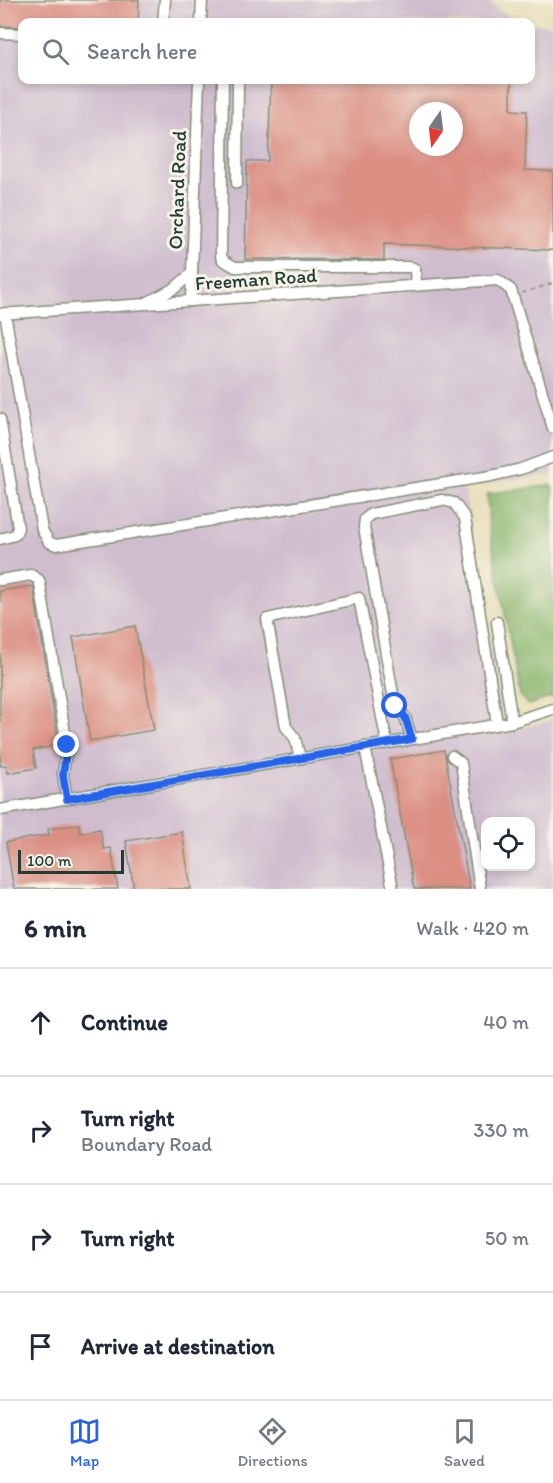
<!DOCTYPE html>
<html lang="en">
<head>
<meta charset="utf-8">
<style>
  body { margin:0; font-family:Itim,sans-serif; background:#f6f6f7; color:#1f2937 }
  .controls { position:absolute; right:18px; bottom:18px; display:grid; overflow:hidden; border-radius:12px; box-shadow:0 3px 9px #0003 }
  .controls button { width:54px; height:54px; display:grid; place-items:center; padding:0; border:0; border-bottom:2px solid #e0e1e3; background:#fff; color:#1f2937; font:30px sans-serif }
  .compass { position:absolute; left:409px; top:102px; width:54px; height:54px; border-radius:50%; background:#fff; box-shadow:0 3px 9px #0003; rotate:194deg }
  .scale { position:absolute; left:18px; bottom:15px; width:106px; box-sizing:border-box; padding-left:6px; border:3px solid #1f3d34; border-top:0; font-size:16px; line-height:21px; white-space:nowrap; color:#1f3d34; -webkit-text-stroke:4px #f7f3e8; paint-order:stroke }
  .stop { position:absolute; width:18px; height:18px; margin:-14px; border:4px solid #2563eb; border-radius:50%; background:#fff }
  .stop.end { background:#2563eb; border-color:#fff; box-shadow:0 2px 6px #0008 }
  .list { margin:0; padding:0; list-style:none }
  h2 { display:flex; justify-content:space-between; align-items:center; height:78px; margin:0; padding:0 24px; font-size:26px }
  h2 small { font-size:20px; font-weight:400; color:#747a83 }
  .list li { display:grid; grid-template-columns:39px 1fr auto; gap:18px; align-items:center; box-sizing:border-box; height:108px; padding:0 24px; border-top:2px solid #e0e1e3 }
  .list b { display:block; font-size:22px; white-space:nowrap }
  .list p { margin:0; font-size:20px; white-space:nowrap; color:#747a83 }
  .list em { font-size:20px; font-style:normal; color:#747a83 }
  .icon { flex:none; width:33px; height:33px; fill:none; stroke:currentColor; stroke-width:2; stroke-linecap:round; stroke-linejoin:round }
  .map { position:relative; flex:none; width:553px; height:889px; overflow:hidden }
  .search { position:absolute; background:#fff; box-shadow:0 3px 9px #0003; left:18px; right:18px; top:18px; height:66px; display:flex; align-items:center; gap:15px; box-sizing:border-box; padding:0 21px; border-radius:12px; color:#747a83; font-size:22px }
  .sheet { height:510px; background:#fff }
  nav { display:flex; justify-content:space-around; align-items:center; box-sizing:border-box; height:84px; border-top:2px solid #e0e1e3; background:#fff; font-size:16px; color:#747a83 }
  nav a { display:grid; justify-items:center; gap:3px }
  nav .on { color:#2563eb }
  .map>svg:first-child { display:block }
  .industrial { fill:#cfbdce; fill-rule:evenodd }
  .forest { fill:#8cb76e; stroke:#567a51; stroke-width:1.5 }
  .building { fill:#db8f83; fill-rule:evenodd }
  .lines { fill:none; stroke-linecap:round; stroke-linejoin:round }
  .minor-casing { stroke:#848e76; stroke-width:13 }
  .path { stroke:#848e76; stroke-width:1.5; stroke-dasharray:4.5 4.5; stroke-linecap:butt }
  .minor { stroke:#fff; stroke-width:10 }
  .route { stroke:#2563eb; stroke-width:8 }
  .labels { text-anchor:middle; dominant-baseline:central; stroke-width:6; stroke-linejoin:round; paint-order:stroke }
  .street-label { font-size:20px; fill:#1f3d34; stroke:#f7f3e8 }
</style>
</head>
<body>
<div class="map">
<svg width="553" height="889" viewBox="0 0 553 889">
  <rect width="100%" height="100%" fill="#f7f3e8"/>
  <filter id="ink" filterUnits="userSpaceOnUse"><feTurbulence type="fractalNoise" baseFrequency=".0167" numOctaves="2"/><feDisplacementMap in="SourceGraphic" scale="12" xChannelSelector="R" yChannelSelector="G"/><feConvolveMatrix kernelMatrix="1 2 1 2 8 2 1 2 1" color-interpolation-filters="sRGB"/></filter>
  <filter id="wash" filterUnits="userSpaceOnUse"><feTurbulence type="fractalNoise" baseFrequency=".008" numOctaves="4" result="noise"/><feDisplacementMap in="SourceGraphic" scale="24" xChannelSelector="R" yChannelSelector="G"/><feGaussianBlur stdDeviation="1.35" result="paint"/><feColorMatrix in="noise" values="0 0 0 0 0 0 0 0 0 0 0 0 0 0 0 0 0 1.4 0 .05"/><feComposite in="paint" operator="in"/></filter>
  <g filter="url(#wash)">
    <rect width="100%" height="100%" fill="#e8deb9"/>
    <!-- industrial -->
    <path class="industrial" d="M 0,0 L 484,0 L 518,22 L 22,22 L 22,80 L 530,80 L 531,24 L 553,25 L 553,474 L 464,486 L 505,732 L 553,720 L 553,889 L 0,889 ZM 418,111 L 454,111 L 454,147 L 418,147 ZM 486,822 L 530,822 L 530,866 L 486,866 Z"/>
    <!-- forest -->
    <path class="forest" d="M 551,485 L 553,490 L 553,697 L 528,705 L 520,696 L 489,527 L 487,494 Z"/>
    <g id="blocks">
      <!-- building -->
      <g class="building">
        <path d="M 0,0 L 139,0 L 138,22 L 22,22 L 22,27 L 0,26 Z"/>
        <path d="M 271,80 L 511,80 L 511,110 L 527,111 L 525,170 L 553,171 L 553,250 L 384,244 L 384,260 L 245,259 L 247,161 L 268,161 ZM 418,111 L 454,111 L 454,147 L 418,147 Z"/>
        <path d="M 33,586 L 59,745 L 33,750 L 36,768 L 8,773 L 7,765 L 0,766 L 0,591 Z"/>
        <path d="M 135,626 L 154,730 L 90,741 L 73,637 Z"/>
        <path d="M 444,750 L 470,889 L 414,889 L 390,759 Z"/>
        <path d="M 79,824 L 80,833 L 100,829 L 104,849 L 111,848 L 118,889 L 14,889 L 6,842 L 49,835 L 48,829 Z"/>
        <path d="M 182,832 L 191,889 L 134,889 L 126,841 Z"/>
      </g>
    </g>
  </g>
  <g filter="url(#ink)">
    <use href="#blocks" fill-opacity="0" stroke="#848e76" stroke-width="1.5"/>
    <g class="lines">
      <!-- minor casing -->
      <g class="minor-casing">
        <g id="minor">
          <path d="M 163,22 L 165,0"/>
          <path d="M 201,22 L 202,0"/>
          <path d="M 0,33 L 22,34"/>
          <path d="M 223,80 L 221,256 L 223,260 L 235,267 L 411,267 L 415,269 L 416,285"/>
          <path d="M 237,183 L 238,80"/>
          <path d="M 191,301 L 199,80"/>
          <path d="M 148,302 L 175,288 L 192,273"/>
          <path d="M 5,313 L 42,530 L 49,542 L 56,545 L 491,476 L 521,469 L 553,457"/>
          <path d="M 0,314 L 498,280 L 511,290 L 553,428"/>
          <path d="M 0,419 L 18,528 L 15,535 L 0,539"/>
          <path d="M 0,580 L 31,575 L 39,580 L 40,584 L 67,745 L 63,775 L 67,799"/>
          <path d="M 497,622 L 512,722"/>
          <path d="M 412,739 L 405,717 L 395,706 L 364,527 L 365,519 L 371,514 L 442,500 L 454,503 L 465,518 L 497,724"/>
          <path d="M 365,747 L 393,889"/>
          <path d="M 452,756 L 461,763 L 480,889"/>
          <path d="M 300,758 L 295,738 L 286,727 L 267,619 L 359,598 L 387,743"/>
          <path d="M 0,810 L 512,722 L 553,709"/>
        </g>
      </g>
      <!-- path -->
      <path class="path" d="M 522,293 L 553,283"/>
      <!-- minor -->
      <use href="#minor" class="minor"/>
    </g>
  </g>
  <g class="lines" filter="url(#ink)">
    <!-- route -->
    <path class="route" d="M 67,745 L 63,775 L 67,799 L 412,739 L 405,717 L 395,706"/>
  </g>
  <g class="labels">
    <!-- street labels -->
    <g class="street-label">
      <text transform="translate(177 190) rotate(-88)">Orchard Road</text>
      <text transform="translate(256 279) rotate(-4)">Freeman Road</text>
    </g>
  </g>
</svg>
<div class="controls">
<button><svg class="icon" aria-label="locate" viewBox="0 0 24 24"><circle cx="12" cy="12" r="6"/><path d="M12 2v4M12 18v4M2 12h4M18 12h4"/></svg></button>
</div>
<svg class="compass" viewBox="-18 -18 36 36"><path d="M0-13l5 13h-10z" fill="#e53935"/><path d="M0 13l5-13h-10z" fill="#747a83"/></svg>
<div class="scale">100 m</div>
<div class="stop" style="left:395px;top:706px"></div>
<div class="stop end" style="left:67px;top:745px"></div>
<div class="search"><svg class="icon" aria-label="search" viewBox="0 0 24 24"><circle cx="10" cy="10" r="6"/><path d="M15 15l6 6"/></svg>Search here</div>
</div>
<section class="sheet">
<h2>6 min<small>Walk · 420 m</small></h2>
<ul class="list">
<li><svg class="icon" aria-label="ahead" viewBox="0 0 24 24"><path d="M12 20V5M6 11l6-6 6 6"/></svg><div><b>Continue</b></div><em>40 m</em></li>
<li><svg class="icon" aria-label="right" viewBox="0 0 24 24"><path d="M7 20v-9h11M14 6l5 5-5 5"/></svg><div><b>Turn right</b><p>Boundary Road</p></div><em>330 m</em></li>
<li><svg class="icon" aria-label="right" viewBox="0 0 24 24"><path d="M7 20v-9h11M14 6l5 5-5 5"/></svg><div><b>Turn right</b></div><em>50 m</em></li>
<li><svg class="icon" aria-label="arrive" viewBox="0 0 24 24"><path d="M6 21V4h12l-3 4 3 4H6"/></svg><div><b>Arrive at destination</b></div></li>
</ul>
</section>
<nav>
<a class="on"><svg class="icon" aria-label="map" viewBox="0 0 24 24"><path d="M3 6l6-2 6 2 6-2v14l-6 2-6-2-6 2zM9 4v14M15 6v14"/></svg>Map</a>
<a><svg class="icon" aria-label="directions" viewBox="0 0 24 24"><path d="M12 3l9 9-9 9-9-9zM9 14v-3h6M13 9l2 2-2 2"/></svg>Directions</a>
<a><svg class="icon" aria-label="saved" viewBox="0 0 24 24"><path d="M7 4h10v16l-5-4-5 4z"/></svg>Saved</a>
</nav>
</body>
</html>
